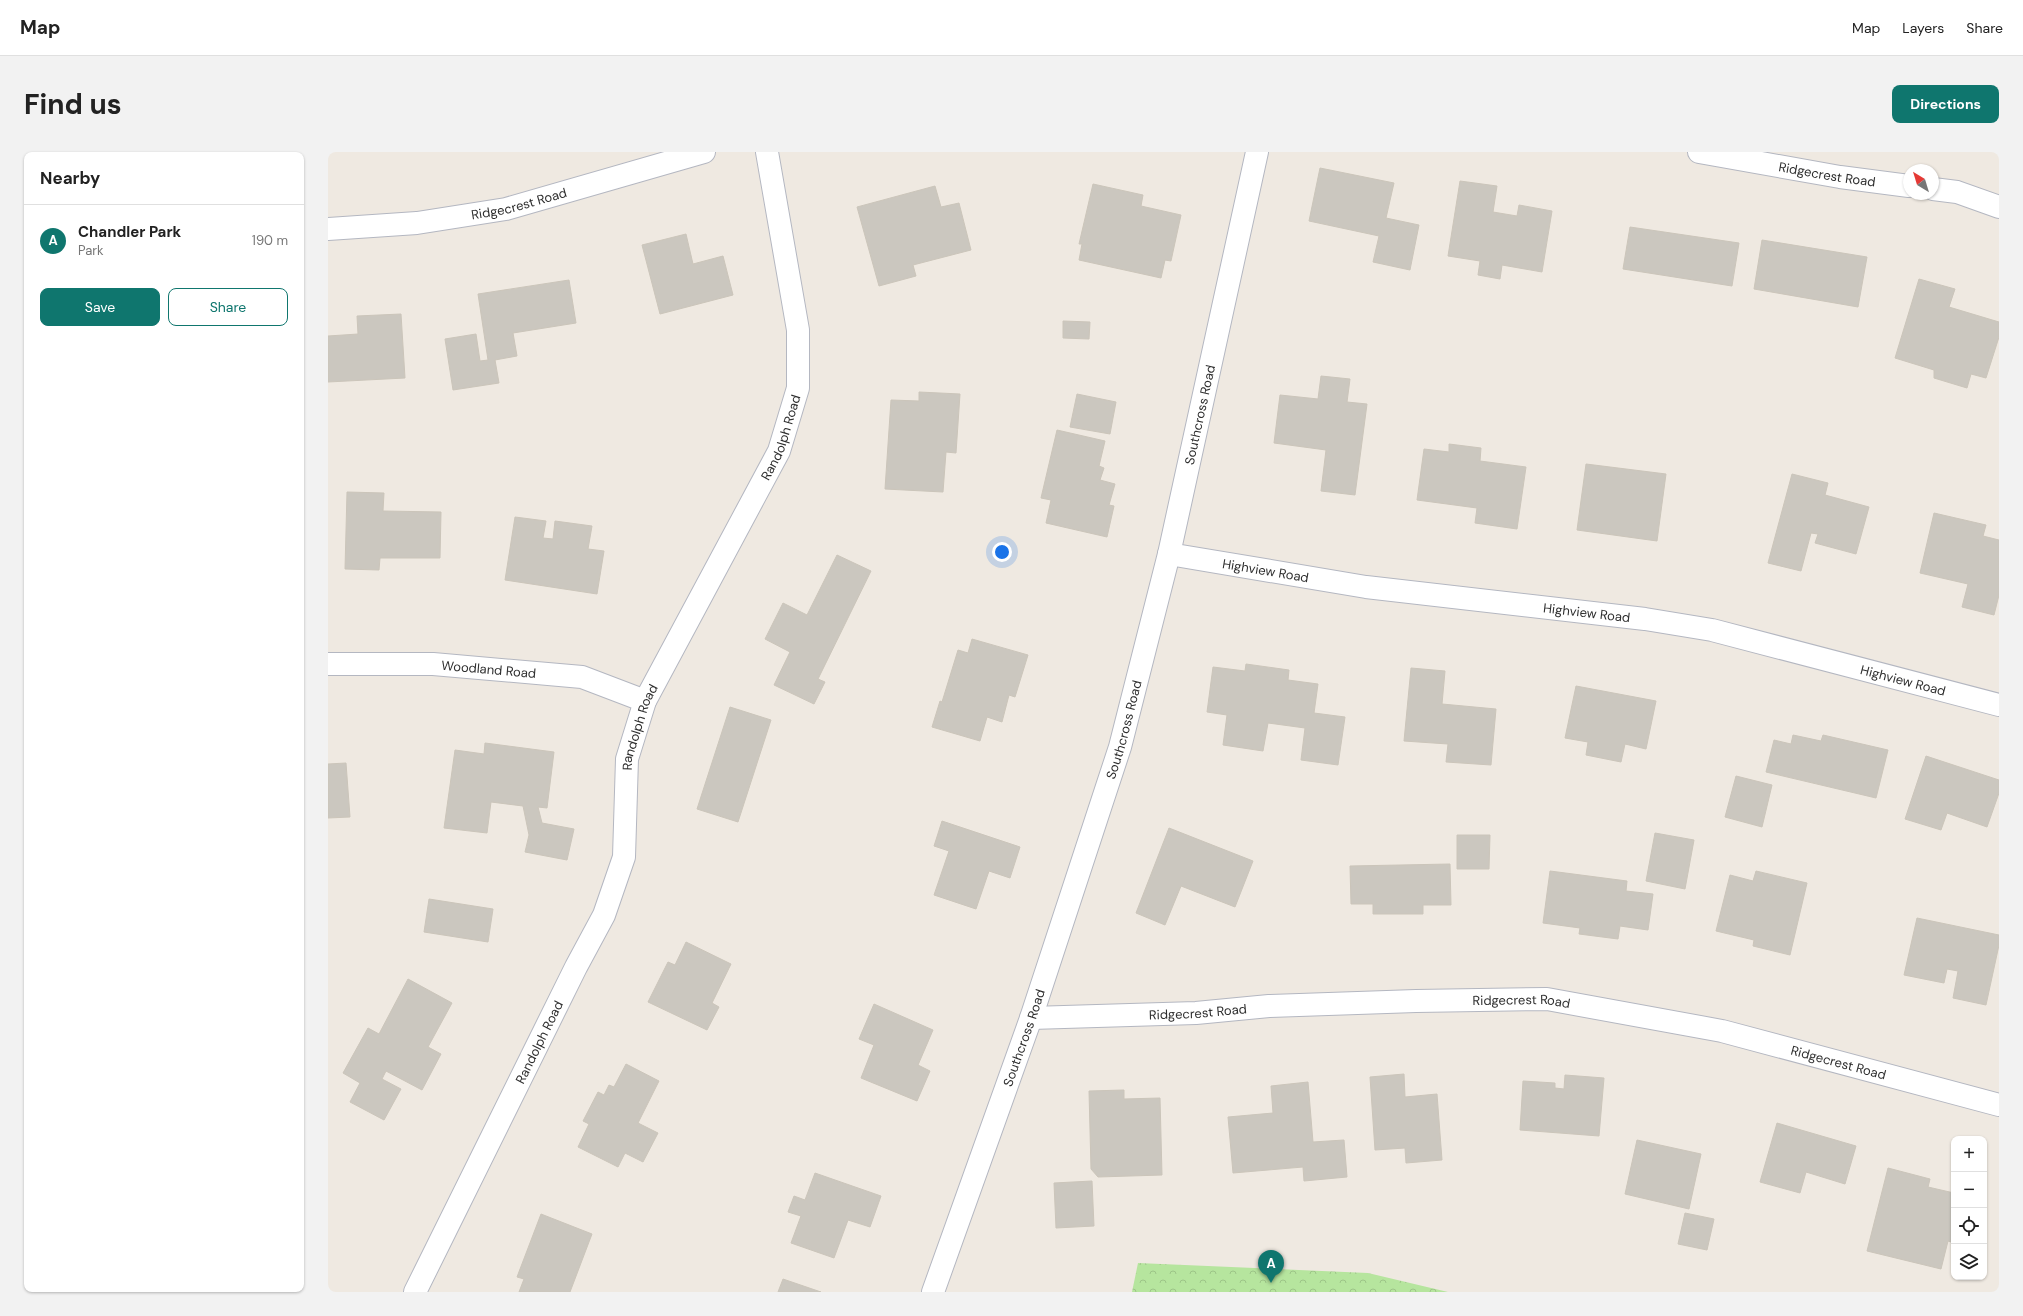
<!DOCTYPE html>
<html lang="en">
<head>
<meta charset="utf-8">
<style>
  body { margin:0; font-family:"DM Sans",sans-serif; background:#f2f2f2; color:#222 }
  .controls { position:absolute; right:12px; bottom:12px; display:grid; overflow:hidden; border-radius:8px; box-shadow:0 1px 3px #0004 }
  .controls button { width:36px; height:36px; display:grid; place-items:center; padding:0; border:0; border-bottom:1px solid #e0e0e0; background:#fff; color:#222; font:20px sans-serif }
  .compass { position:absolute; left:1575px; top:12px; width:36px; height:36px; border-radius:50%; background:#fff; box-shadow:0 1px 3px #0004; rotate:322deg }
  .you { position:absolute; left:674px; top:400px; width:14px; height:14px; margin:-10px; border:3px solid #fff; border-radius:50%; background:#1a73e8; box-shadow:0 0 0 6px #1a73e833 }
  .badge { display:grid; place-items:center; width:26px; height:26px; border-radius:50%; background:#0f766e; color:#fff; font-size:13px; font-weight:700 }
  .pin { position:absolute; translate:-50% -33px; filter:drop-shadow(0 1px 2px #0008) }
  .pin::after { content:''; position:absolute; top:21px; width:14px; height:12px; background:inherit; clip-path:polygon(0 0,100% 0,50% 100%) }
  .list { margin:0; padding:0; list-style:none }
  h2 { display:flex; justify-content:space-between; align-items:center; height:52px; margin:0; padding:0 16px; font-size:17px }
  h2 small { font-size:13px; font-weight:400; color:#767676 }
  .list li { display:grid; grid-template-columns:26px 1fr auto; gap:12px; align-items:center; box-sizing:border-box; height:72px; padding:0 16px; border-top:1px solid #e0e0e0 }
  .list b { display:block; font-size:15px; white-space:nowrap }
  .list p { margin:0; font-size:13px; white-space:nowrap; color:#767676 }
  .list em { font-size:13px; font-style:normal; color:#767676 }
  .actions { display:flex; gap:8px; padding:12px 16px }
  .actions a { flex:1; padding:9px 0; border:1px solid #0f766e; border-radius:8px; text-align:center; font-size:14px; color:#0f766e }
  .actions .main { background:#0f766e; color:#fff }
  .icon { flex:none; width:22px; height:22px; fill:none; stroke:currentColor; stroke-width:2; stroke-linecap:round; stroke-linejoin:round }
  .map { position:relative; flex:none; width:1671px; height:1140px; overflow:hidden; border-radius:8px }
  header { display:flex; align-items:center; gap:24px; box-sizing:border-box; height:56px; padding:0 20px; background:#fff; border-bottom:1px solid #e0e0e0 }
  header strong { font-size:19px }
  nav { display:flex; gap:22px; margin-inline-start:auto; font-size:14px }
  .intro { display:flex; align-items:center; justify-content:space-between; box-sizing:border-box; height:96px; padding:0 24px }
  h1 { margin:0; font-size:28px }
  .button { padding:10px 18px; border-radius:8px; background:#0f766e; color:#fff; font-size:14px; font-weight:700 }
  main { display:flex; gap:24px; padding:0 24px }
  aside { flex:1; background:#fff; border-radius:8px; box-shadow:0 1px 3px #0004 }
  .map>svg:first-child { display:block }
  .forest { fill:url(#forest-crowns) }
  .building { fill:#cbc7bf; stroke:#cbc5ba }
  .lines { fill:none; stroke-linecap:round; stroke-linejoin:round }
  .minor-casing { stroke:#b4b7c1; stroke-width:24 }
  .minor { stroke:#fff; stroke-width:22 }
  .labels { text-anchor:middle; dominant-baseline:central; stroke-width:3; stroke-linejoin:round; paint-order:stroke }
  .street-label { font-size:13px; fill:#2e2e2e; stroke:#fff }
</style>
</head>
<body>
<header>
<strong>Map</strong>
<nav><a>Map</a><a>Layers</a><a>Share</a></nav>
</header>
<div class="intro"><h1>Find us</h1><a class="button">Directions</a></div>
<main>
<aside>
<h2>Nearby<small></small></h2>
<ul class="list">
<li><span class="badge">A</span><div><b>Chandler Park</b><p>Park</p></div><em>190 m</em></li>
</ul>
<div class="actions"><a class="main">Save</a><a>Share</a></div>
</aside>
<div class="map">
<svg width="1671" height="1140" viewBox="0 0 1671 1140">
  <defs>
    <pattern id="forest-crowns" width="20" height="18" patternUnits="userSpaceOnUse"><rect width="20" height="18" fill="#b6e59e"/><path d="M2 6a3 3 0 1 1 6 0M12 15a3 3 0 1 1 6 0" fill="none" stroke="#9dc588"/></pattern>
  </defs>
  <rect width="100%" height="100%" fill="#efe9e1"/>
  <!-- forest -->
  <path class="forest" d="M 810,1111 L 1040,1121 L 1120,1140 L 804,1140 Z"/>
  <!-- building -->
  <g class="building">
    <path d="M 992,16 L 1066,31 L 1058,66 L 1091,73 L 1082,118 L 1045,110 L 1051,84 L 981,69 Z"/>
    <path d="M 1132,29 L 1169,34 L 1165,60 L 1189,64 L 1191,53 L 1224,59 L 1214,120 L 1174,113 L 1172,127 L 1150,123 L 1152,109 L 1120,104 Z"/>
    <path d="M 765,32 L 815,43 L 813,54 L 853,63 L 843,109 L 837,108 L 833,126 L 751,108 L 754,92 L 751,92 Z"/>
    <path d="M 607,34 L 613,55 L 631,51 L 643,98 L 585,113 L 588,124 L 551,134 L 529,55 Z"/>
    <path d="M 1302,75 L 1411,91 L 1404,134 L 1295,117 Z"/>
    <path d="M 358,82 L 365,112 L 395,104 L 405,143 L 332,162 L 314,93 Z"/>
    <path d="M 1434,88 L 1539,105 L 1530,155 L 1426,137 Z"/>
    <path d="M 1591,127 L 1627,137 L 1621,155 L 1671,170 L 1671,185 L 1658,226 L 1643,222 L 1639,236 L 1606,226 L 1606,218 L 1567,206 Z"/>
    <path d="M 241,128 L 248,171 L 185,181 L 189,204 L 167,208 L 171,231 L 125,238 L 117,187 L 148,182 L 152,209 L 160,208 L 150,142 Z"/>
    <path d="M 73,162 L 77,226 L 0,230 L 0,184 L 30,182 L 29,164 Z"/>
    <path d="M 735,169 L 762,170 L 761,187 L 735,186 Z"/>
    <path d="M 993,224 L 1022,227 L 1019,250 L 1039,252 L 1027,343 L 993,339 L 998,298 L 946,291 L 952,243 L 990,247 Z"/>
    <path d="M 591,240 L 632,242 L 628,301 L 618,300 L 615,340 L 557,337 L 563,248 L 591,249 Z"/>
    <path d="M 749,242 L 788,250 L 782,282 L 742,275 Z"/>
    <path d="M 729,278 L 777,289 L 771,314 L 776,316 L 772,328 L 787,332 L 781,353 L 786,354 L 779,385 L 718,371 L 723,348 L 713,346 Z"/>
    <path d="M 1121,292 L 1153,296 L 1152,309 L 1198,315 L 1189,377 L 1147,371 L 1149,356 L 1089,348 L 1096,297 L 1121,300 Z"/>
    <path d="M 1258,312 L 1338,322 L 1329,389 L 1249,378 Z"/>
    <path d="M 1464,322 L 1500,331 L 1497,343 L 1541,355 L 1528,402 L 1487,391 L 1490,382 L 1483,381 L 1473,419 L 1440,411 Z"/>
    <path d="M 19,340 L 56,341 L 55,359 L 113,360 L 112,406 L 52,406 L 51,418 L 17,417 Z"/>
    <path d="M 1606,361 L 1658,373 L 1655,384 L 1671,388 L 1671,443 L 1666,463 L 1634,455 L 1640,432 L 1592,421 Z"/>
    <path d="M 187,365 L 218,369 L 215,386 L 225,387 L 227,369 L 264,374 L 260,397 L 276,399 L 269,442 L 177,428 Z"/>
    <path d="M 509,403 L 543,419 L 490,527 L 497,530 L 486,552 L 446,533 L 462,500 L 437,487 L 455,451 L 479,463 Z"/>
    <path d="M 644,487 L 700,503 L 687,545 L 681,543 L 674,570 L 659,565 L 652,589 L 604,575 L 612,549 L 614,550 L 630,498 L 640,501 Z"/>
    <path d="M 918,512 L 961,518 L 960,528 L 990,532 L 986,561 L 1017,565 L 1010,613 L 973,608 L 977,576 L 940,571 L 935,599 L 895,593 L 899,563 L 879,560 L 885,515 L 917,519 Z"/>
    <path d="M 1083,516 L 1117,519 L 1114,552 L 1168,557 L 1163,613 L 1118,610 L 1120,592 L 1076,589 Z"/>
    <path d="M 1248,534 L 1328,549 L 1318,597 L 1297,592 L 1293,610 L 1258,603 L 1260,590 L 1237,586 Z"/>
    <path d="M 402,555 L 443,568 L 410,670 L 369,657 Z"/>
    <path d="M 1465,583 L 1493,589 L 1495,583 L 1560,598 L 1548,646 L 1438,620 L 1446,588 L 1463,592 Z"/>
    <path d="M 157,591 L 226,600 L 219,656 L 210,655 L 214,671 L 246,677 L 239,708 L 197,700 L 201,683 L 195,654 L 163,650 L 159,681 L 116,676 L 127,598 L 156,602 Z"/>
    <path d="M 1598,604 L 1671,628 L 1671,641 L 1659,675 L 1619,661 L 1613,678 L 1577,667 Z"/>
    <path d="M 18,611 L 22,665 L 0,666 L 0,612 Z"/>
    <path d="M 1408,624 L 1444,633 L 1434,675 L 1397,665 Z"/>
    <path d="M 614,669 L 692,695 L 682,726 L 661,719 L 648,757 L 606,743 L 621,699 L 606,694 Z"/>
    <path d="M 841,676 L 925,709 L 907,755 L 853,734 L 837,773 L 808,761 Z"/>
    <path d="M 1327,681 L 1366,688 L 1357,737 L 1318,729 Z"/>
    <path d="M 1129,683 L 1162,683 L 1161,717 L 1129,717 Z"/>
    <path d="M 1122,712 L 1123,753 L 1095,753 L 1095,762 L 1045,762 L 1045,752 L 1023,752 L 1022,714 Z"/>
    <path d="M 1222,719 L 1299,729 L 1298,739 L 1325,742 L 1320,778 L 1292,774 L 1290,787 L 1251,782 L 1252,776 L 1215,771 Z"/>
    <path d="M 1428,719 L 1479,731 L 1462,803 L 1425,794 L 1426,788 L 1388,779 L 1402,723 L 1425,729 Z"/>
    <path d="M 101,747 L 165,757 L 160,790 L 96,780 Z"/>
    <path d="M 1589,766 L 1671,783 L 1671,793 L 1658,853 L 1625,846 L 1630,819 L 1619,817 L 1616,831 L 1576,823 Z"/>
    <path d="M 358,790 L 403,812 L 384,851 L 391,855 L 379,878 L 320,850 L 340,810 L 347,813 Z"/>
    <path d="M 80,827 L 124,851 L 100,895 L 113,902 L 94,938 L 58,919 L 54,927 L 73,937 L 56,968 L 22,950 L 32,931 L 15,921 L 40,876 L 51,882 Z"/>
    <path d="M 546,852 L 605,878 L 590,913 L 602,919 L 589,949 L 533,926 L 546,893 L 531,887 Z"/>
    <path d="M 298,912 L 331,929 L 310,971 L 330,981 L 315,1010 L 297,1001 L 290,1015 L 250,995 L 261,972 L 255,969 L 270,940 L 276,943 L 281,933 L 286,935 Z"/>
    <path d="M 1076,922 L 1077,945 L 1109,942 L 1114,1008 L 1078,1011 L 1077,996 L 1047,998 L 1042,925 Z"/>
    <path d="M 1237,923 L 1276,926 L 1271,984 L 1192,978 L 1195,929 L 1227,931 L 1227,936 L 1236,937 Z"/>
    <path d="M 980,930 L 985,990 L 1016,988 L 1019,1025 L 976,1029 L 975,1015 L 905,1021 L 900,965 L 945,961 L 943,934 Z"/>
    <path d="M 796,938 L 796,947 L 832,946 L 834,1023 L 770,1025 L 763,1017 L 761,939 Z"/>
    <path d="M 1449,971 L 1528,994 L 1517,1032 L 1478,1020 L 1472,1041 L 1432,1030 Z"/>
    <path d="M 1309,988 L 1373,1002 L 1361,1057 L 1297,1042 Z"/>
    <path d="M 1560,1016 L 1602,1027 L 1600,1035 L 1626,1041 L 1626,1091 L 1620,1089 L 1613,1117 L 1539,1099 Z"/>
    <path d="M 487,1021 L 553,1044 L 542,1075 L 520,1068 L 506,1106 L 463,1091 L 473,1064 L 460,1060 L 466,1044 L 477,1048 Z"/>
    <path d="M 764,1029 L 766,1074 L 728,1076 L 726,1031 Z"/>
    <path d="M 1357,1061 L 1386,1067 L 1379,1098 L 1350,1092 Z"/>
    <path d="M 213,1062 L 264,1082 L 242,1140 L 191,1140 L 196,1127 L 189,1125 Z"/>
    <path d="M 455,1127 L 493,1140 L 450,1140 Z"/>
  </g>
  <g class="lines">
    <!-- minor casing -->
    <g class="minor-casing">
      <g id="minor">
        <path id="s1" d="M 1371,0 L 1512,25 L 1581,34"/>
        <path d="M 1605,37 L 1629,40 L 1671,55"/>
        <path id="s2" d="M 0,77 L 89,71 L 178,57 L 376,0"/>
        <path id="s3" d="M 841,402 L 1038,435 L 1317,467 L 1384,478 L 1671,553"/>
        <path id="s4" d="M 0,512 L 105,512 L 254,525 L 317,549"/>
        <path id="s5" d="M 703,866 L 868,861 L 941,854 L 1088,849 L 1219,847 L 1394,879 L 1671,953"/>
        <path id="s6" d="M 87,1140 L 248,815 L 276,763 L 296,705 L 299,607 L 317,549 L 451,299 L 470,236 L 470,178 L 439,0"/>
        <path id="s7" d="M 605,1140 L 703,866 L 792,595 L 841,402 L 929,0"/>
      </g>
    </g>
    <!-- minor -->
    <use href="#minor" class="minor"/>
  </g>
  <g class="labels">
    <!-- street labels -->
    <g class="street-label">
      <text stroke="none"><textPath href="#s1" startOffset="130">Ridgecrest Road</textPath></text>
      <text stroke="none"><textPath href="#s2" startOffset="193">Ridgecrest Road</textPath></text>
      <text stroke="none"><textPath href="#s7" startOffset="918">Southcross Road</textPath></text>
      <text stroke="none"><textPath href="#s6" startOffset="939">Randolph Road</textPath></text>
      <text stroke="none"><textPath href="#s3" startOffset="98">Highview Road</textPath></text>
      <text stroke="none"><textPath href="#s3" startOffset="422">Highview Road</textPath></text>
      <text stroke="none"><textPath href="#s4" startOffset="161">Woodland Road</textPath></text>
      <text stroke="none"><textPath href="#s3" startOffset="746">Highview Road</textPath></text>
      <text stroke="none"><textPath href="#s6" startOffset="615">Randolph Road</textPath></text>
      <text stroke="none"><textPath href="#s7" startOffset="594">Southcross Road</textPath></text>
      <text stroke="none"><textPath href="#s5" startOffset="491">Ridgecrest Road</textPath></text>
      <text stroke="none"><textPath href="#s5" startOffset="167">Ridgecrest Road</textPath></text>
      <text stroke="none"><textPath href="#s7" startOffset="270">Southcross Road</textPath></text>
      <text stroke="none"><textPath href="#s6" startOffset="279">Randolph Road</textPath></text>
      <text stroke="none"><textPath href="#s5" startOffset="815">Ridgecrest Road</textPath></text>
    </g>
  </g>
</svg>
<div class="controls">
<button>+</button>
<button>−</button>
<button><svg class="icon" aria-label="locate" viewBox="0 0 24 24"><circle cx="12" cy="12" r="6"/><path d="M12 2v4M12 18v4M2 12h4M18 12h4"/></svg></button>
<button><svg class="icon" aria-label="layers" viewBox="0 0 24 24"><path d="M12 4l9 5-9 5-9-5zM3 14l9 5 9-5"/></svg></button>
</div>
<svg class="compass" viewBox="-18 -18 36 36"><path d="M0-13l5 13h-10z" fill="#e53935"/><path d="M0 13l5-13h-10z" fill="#767676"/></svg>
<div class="you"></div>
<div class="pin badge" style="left:943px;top:1131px">A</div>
</div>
</main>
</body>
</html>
